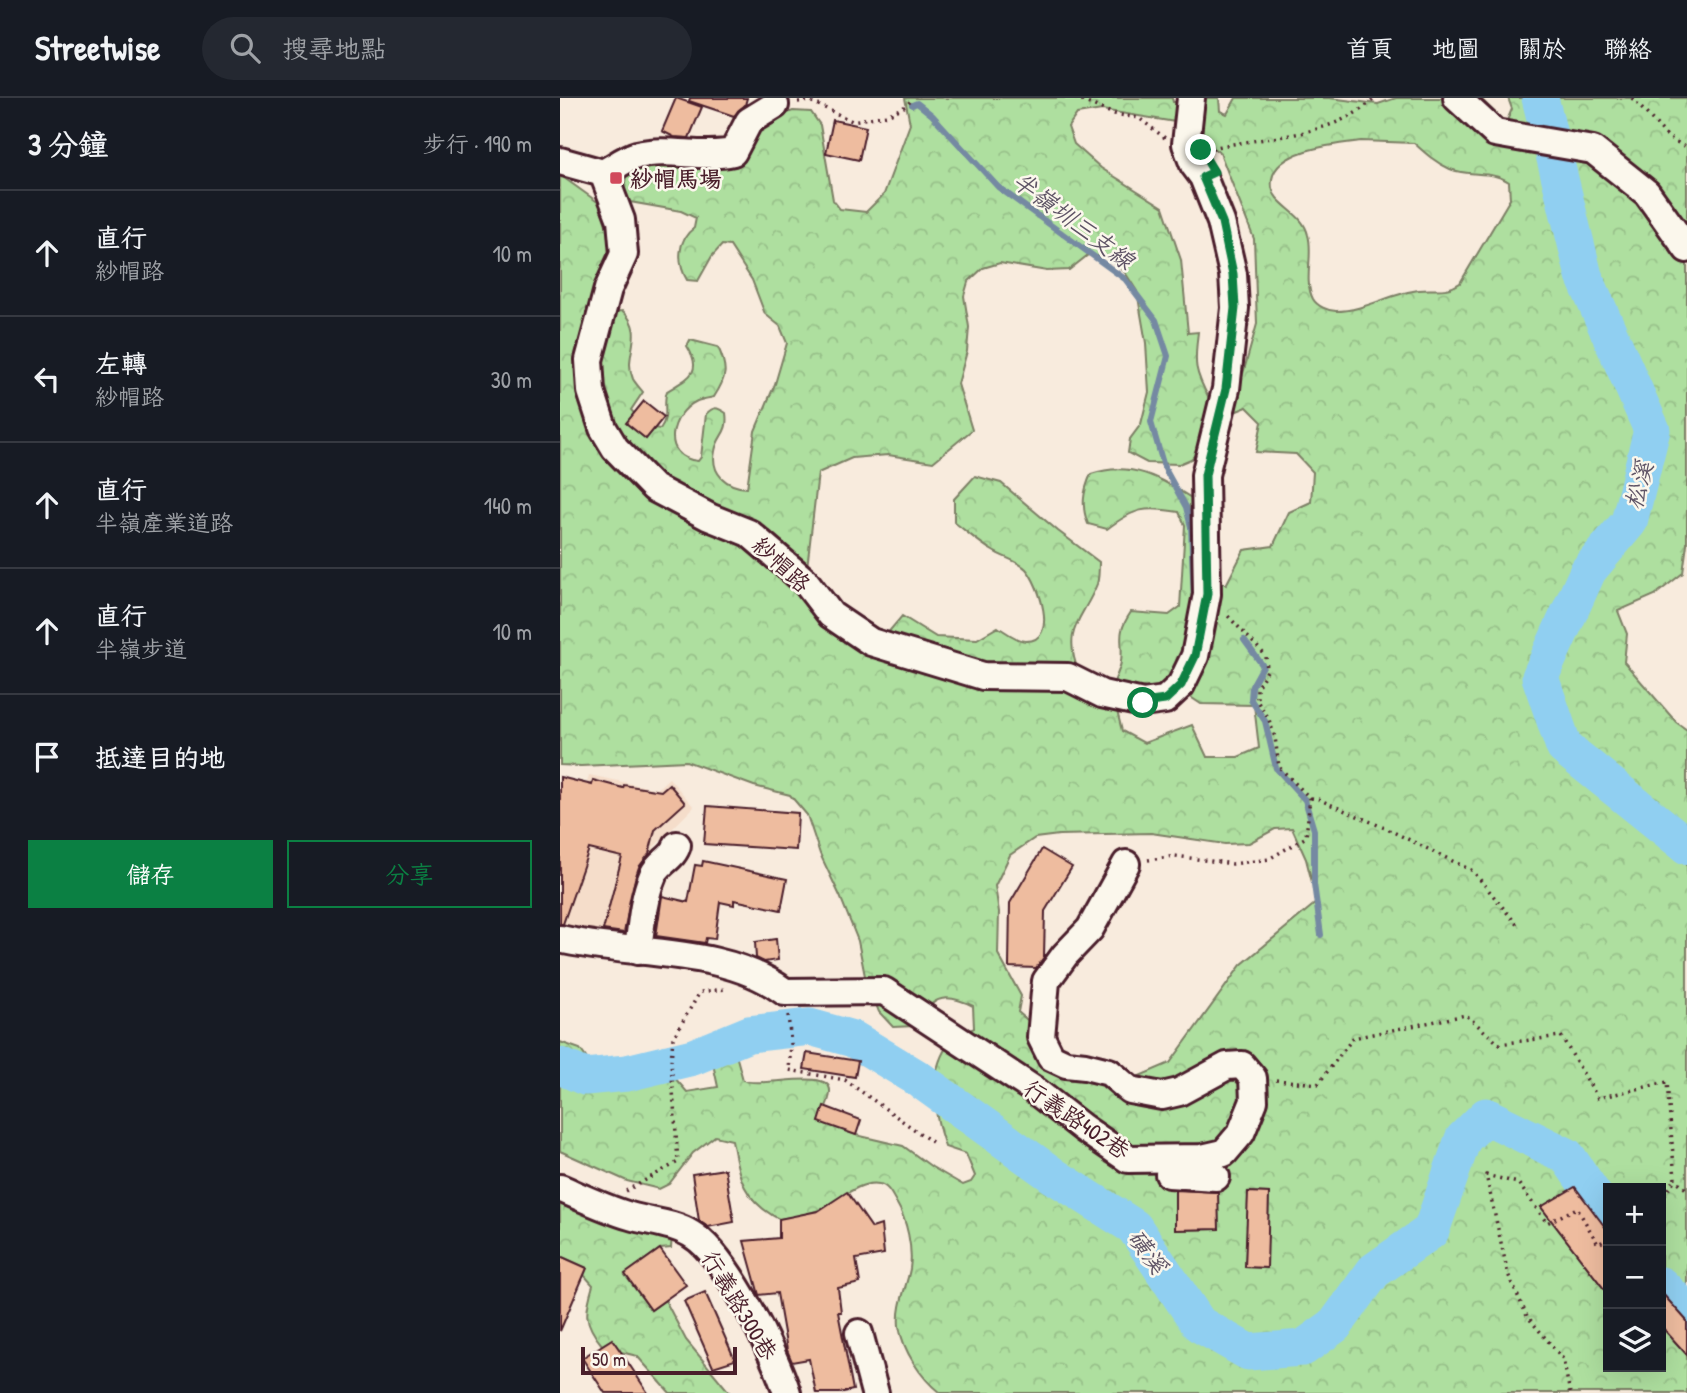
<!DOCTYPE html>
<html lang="zh-TW">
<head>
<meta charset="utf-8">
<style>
  body { margin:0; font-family:"Patrick Hand","LXGW WenKai TC",sans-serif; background:#242831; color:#f1f3f6 }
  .controls { position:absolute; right:21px; bottom:21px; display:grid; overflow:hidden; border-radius:0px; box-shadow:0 7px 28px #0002 }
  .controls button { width:63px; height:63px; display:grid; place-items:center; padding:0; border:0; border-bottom:2px solid #363941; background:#171b24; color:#f1f3f6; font:35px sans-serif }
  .scale { position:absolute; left:21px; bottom:18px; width:156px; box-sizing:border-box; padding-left:7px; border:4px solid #4a1f2b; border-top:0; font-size:19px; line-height:24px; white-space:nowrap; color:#4a1f2b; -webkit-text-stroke:5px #fbf7ec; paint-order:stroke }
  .stop { position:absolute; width:21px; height:21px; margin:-16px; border:5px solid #0b8043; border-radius:50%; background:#fff }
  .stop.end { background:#0b8043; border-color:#fff; box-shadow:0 2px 7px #0008 }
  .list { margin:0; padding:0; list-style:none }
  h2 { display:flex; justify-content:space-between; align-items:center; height:91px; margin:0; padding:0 28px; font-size:30px }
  h2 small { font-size:23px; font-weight:400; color:#9ea1a6 }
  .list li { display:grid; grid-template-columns:46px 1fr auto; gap:21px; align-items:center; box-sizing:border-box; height:126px; padding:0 28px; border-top:2px solid #363941 }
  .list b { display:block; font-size:26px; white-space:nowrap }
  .list p { margin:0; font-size:23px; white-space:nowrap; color:#9ea1a6 }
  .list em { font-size:23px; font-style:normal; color:#9ea1a6 }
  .actions { display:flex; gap:14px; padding:21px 28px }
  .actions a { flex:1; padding:16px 0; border:2px solid #0b8043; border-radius:0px; text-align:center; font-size:24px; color:#0b8043 }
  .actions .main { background:#0b8043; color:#fff }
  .icon { flex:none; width:38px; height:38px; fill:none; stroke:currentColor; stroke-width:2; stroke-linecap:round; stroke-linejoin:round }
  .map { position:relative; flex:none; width:1127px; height:1295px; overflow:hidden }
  header { display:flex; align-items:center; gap:42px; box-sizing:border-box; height:98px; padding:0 35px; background:#171b24; border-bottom:2px solid #363941 }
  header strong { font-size:33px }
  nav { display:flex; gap:38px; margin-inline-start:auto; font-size:24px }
  .search { width:490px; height:63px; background:#242831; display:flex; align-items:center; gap:18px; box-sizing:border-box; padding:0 24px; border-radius:38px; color:#9ea1a6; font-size:26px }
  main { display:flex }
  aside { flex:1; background:#171b24 }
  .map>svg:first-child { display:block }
  .built { fill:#f5ddca }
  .forest { fill:url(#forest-crowns); stroke:#7c7f65; stroke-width:2; fill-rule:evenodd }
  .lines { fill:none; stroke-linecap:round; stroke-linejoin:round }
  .stream { stroke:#7489a2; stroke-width:6 }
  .river { stroke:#90cff1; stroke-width:37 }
  .building { fill:#eebc9f; stroke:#4a1f2b; stroke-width:2 }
  .minor-casing { stroke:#4a1f2b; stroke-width:32 }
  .path { stroke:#4a1f2b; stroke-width:3.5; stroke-dasharray:2 5; stroke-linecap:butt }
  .minor { stroke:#fbf7ec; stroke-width:26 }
  .route { stroke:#0b8043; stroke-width:9 }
  .poi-dot { fill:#d1495b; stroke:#fbf7ec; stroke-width:2.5 }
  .labels { text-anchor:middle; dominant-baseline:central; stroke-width:5; stroke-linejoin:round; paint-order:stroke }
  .poi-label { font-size:23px; font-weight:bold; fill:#4a1f2b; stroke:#fbf7ec; text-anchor:start }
  .street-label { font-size:23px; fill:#4a1f2b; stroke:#fbf7ec }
  .water-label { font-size:24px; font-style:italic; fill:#5f5466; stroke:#fbf7ec }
</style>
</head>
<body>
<header>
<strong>Streetwise</strong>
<div class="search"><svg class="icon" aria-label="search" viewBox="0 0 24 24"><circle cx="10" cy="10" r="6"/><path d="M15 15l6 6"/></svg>搜尋地點</div>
<nav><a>首頁</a><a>地圖</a><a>關於</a><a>聯絡</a></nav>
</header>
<main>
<aside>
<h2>3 分鐘<small>步行 · 190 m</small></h2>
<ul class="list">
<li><svg class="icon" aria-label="ahead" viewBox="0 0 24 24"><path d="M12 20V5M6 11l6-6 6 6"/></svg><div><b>直行</b><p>紗帽路</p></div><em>10 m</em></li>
<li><svg class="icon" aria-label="left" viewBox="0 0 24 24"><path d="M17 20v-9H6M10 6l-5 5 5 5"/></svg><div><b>左轉</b><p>紗帽路</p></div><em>30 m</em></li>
<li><svg class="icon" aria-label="ahead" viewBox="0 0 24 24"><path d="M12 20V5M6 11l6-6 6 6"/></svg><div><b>直行</b><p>半嶺產業道路</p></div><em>140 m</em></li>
<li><svg class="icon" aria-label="ahead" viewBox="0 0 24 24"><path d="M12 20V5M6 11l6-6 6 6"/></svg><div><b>直行</b><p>半嶺步道</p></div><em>10 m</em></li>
<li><svg class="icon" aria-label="arrive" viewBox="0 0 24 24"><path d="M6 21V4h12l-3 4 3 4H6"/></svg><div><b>抵達目的地</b></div></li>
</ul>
<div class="actions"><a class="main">儲存</a><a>分享</a></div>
</aside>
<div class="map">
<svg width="1127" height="1295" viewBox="0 0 1127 1295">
  <defs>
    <pattern id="forest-crowns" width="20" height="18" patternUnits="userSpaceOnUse" patternTransform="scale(1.75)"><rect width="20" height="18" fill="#aedf9f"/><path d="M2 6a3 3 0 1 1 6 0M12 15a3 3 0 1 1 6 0" fill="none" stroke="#97bf89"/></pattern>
  </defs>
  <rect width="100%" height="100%" fill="#f8ebdd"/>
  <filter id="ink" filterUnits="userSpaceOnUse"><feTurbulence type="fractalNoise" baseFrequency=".0143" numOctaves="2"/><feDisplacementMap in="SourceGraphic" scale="14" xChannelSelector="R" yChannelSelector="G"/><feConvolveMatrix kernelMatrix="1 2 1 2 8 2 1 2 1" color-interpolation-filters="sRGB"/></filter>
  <g filter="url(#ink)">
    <!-- built -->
    <path class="built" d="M 29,677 L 97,691 L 109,680 L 134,709 L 94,749 L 74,844 L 40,840 L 0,826 L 0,735 L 14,737 Z"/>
    <!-- forest -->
    <g class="forest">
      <path d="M 345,0 L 612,0 L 613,4 L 624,4 L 623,30 L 615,24 L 542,12 L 517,16 L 508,29 L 514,46 L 541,70 L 603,109 L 621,162 L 628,235 L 638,234 C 634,266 634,273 650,302 L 641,351 L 631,361 L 619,366 L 587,365 L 568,355 L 570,341 L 581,326 L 589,294 L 586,245 L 577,193 L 564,173 L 547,159 L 528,157 L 509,172 L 487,173 L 440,165 L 423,170 L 408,184 L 404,198 L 409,229 L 407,253 L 398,286 L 412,332 L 373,364 L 328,357 L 292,360 L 258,375 L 247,470 L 100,386 L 68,354 L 42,294 L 41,263 L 51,214 L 63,213 C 87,237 62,256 73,281 C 75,285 80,290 83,294 L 71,312 L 87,329 L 100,331 C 110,318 102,307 107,293 C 128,280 144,275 127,248 L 130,242 L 158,249 C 168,271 167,279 154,299 C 149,300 142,301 137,303 C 110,316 100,359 138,363 L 141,359 L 146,316 C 154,308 157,309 166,315 C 169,336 158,336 155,353 C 150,376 167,389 187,390 L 195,333 L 215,286 L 227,245 L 220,228 L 205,216 L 192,182 L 170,148 L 162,147 L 152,158 L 138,183 L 127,182 C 117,165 117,142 134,130 L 136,120 L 121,113 L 70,104 L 63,97 L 67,72 L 195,34 L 214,20 L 233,13 L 251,14 L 260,27 L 273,102 L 280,111 L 306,114 L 324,96 L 350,26 Z"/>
      <path d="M 640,0 L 659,0 L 660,13 L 667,16 L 676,0 L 769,0 L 818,6 L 836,0 L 920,0 L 946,25 L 952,11 L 948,0 L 1127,0 L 1127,446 L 1123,475 L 1095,497 L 1058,513 L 1067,536 L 1064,564 L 1116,624 L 1127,632 L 1127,1223 L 1101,1194 L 1101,1090 L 1048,1090 L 1048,1133 L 1015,1089 L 981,1109 L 1048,1196 L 1048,1269 L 1101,1269 L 1101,1228 L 1127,1257 L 1127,1295 L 380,1295 C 361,1280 343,1253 339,1228 C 337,1207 346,1191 350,1171 C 353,1150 347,1122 336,1104 C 332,1097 328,1087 319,1086 C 297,1082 274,1107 256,1113 C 245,1117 231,1119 219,1121 C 183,1102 179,1080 172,1042 L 155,1038 L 133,1055 L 109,1086 L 99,1091 L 67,1083 L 0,1053 L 0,944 L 20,951 L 32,968 L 79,965 L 95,968 L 108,972 L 127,994 L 158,989 L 150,952 C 156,944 162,939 172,942 L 183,982 C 199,991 270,969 270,993 C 271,1002 262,1016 259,1024 L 296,1037 L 343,1048 L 372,1069 L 403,1087 L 411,1084 L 415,1078 L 406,1056 L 385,1049 C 374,1017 367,979 387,948 C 393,939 405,934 414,930 L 413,908 C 381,892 372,901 355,928 L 333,929 L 319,914 L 305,878 L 298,843 L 280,798 L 260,756 L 247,717 L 230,697 L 194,688 L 126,663 L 21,668 L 0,667 L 0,77 L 39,105 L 48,133 L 50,162 L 39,197 L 41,343 L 185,441 L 321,543 L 342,518 L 376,539 L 417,541 L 438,529 C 446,534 457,543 466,543 C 500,543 478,484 466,471 C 458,463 442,459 433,453 C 419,445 406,433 394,424 L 394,401 L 415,378 L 441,385 L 498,433 L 539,464 C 539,471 539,480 537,486 C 523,522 501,530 519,575 L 553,586 C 556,579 560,571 561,564 C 564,539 555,538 571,514 L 609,517 L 620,509 L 625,427 L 619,414 C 584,409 576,409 547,431 L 528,426 C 521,408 523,394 531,376 C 571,362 600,380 633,401 L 640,487 L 617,581 L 600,596 L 556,609 L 562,633 L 584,645 L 632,627 L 647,659 L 678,659 L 699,650 L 694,607 L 641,606 L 626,596 L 655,478 L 666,487 L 684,452 L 713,448 L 729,414 L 751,404 L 753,374 L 736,356 L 696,354 L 702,324 L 687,309 L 672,315 L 697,226 L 694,141 L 660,55 L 633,37 ZM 801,43 L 854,45 C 865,55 876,65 890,71 C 910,79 931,72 949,84 L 950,101 L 900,185 C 886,195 875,190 859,192 C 831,195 804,213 776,213 C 768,213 757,208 753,201 C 743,182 754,156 748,137 C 744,119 728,113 717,100 C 712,94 711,89 712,81 C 717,51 777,46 801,43 ZM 732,730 L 746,761 L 757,804 L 681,867 L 610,965 L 554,989 L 510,980 L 491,966 L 472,926 L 458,914 L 461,898 L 438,856 L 439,814 L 435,788 L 450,757 L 475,740 L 499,737 L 591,735 L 665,746 L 689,745 L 715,731 ZM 657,1090 L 658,1131 L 615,1132 L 615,1091 ZM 689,1094 L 709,1095 L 706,1170 L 685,1169 Z"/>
      <path d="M 0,1096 L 112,1137 L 111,1150 L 100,1151 L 65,1177 L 91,1212 L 105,1202 L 126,1242 L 170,1295 L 110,1295 L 77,1258 L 61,1254 L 52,1241 L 42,1247 C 23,1224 25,1214 33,1187 L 24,1177 L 27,1170 L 0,1158 Z"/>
    </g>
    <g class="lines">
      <!-- stream -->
      <g class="stream">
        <path d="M 352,7 L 357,5 L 372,17 L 438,89 L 565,181 L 596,222 L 608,258 L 591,324 L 604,369 L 626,409 L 631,429 L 634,504"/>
        <path d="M 684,542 L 703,568 L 692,588 L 691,602 L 705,623 L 716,670 L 745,702 L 754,732 L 754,786 L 761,837"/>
      </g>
      <!-- river -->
      <g class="river">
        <path d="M 980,0 L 1024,178 L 1092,332 L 1069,424 L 1028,473 L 980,579 L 1004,649 L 1127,748"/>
        <path d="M 0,968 L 25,979 L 67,975 L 133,959 L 189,936 L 250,929 L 293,941 L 359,981 L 494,1078 L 574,1129 L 639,1226 L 688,1254 L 743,1250 L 775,1227 L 814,1173 L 871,1133 L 903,1041 L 926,1018 L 1007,1058 L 1048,1118"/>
        <path d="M 1101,1187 L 1127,1213"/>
      </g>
    </g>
    <!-- building -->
    <g class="building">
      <path d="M 116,0 L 142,9 L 129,40 L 114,39 L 102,33 Z"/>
      <path d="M 130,0 L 187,0 L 185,7 L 174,18 L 129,3 Z"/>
      <path d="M 273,22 L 306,29 L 299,62 L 266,55 Z"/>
      <path d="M 84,303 L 104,319 L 86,341 L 66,325 Z"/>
      <path d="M 0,679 L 32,687 L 33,682 L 63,690 L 64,687 L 101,693 L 109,686 L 125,705 L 95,732 L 89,756 L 79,769 L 75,781 L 64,835 L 43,832 L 62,759 L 29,751 L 3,826 L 0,826 Z"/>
      <path d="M 147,708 L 238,715 L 236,752 L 144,746 Z"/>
      <path d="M 482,751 L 512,769 L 485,813 L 484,859 L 476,870 L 449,869 L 450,805 Z"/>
      <path d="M 143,763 L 227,781 L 221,812 L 174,802 L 174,807 L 160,804 L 155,841 L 146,840 L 145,845 L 96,838 L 102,798 L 128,804 L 135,767 L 142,768 Z"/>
      <path d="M 216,841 L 218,862 L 204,864 L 196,860 L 195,844 Z"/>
      <path d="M 247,955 L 298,963 L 295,979 L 244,971 Z"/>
      <path d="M 264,1008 L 301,1022 L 296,1037 L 259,1024 Z"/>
      <path d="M 165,1071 L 174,1124 L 148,1129 L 139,1123 L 132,1076 Z"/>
      <path d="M 1015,1089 L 1048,1133 L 1048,1196 L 981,1109 Z"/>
      <path d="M 615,1092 L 658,1094 L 659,1131 L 615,1132 Z"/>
      <path d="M 287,1094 L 312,1130 L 321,1127 L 324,1156 L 296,1161 L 300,1185 L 278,1190 L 281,1214 L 278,1214 L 293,1292 L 279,1295 L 256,1295 L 249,1261 L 232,1264 L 227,1252 L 217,1195 L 199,1197 L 184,1143 L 219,1140 L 219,1121 L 258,1113 Z"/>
      <path d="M 688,1094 L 709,1095 L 707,1170 L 685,1169 Z"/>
      <path d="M 100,1151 L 126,1187 L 91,1212 L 65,1176 Z"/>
      <path d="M 0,1158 L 27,1170 L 0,1233 Z"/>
      <path d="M 145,1194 L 175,1262 L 153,1269 L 124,1203 Z"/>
      <path d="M 1101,1194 L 1127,1223 L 1127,1257 L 1101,1228 Z"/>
      <path d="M 52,1241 L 61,1254 L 88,1295 L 45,1295 L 22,1260 Z"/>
    </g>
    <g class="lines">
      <!-- minor casing -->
      <g class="minor-casing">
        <g id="minor">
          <path d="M 897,0 L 935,35 L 1033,52 L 1087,95 L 1127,151"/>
          <path d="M 0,63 L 43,75 L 61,122 L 64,156 L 48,191 L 29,262 L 31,293 L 43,330 L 55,350 L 94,390 L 149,419 L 189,435 L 245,483 L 271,517 L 311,544 L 423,578 L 508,579 L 542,596 L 583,605 L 605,602 L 621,587 L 635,558 L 647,496 L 645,377 L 666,291 L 675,210 L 673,176 L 661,124 L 643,79 L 634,67 L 626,46 L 631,0"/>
          <path d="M 43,75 C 53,70 66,60 77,57 C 109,49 141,61 173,54 L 189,23 L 215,7"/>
          <path d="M 0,841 C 71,858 164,848 225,894 L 324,893 L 473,991 L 523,1030 L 568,1061 L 642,1060 L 664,1055 L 681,1035 L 694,1003 L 693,980 L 682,967 L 667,968 L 619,994 L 602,998 L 570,992 L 549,974 L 525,968 L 506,966 L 491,959 L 481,939 L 486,883 L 505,857 L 530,831 L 566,766"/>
          <path d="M 78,853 C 81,828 83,800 93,777 C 99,764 114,760 117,747"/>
          <path d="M 609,1076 L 656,1079"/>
          <path d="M 0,1090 C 23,1100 46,1111 70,1118 C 90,1124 113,1125 131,1136 C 166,1156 215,1256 227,1295"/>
          <path d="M 299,1235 L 315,1295"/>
        </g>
      </g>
      <!-- path -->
      <g class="path">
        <path d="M 515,0 L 554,16 L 579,20 L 605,40"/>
        <path d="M 1072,0 L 1108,39 L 1127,50"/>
        <path d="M 238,4 L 250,3 L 292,23 L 327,17 L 346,8 L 353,0"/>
        <path d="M 652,50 C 705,38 774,40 815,0"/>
        <path d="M 751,700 L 758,701 L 825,730 L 913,773 L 958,828"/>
        <path d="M 588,762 L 615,758 L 673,766 L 709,761 L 746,739 L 750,700 L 719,669 L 715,639 L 708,619 L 697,603 L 697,589 L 707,573 L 706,558 L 668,518"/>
        <path d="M 228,917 L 231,946 L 229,972 L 285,982 L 372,1044"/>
        <path d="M 716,982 L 758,986 L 793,940 L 906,917 L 939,946 L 1001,938 L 1038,1000 L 1107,984 L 1115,1081 L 1127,1092"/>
        <path d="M 66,1093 L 118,1064 L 111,963 L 113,940 L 140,894 L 165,891"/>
        <path d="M 1101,1103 L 1115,1081"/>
        <path d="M 1010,1295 L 1003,1261 L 967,1218 L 948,1176 L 926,1077 L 958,1085 L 987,1125 L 1017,1110 L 1038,1146 L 1048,1141"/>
      </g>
      <!-- minor -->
      <use href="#minor" class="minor"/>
    </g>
  </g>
  <g class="lines" filter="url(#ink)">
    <!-- route -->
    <path class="route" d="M 583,605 L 605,602 L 621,587 L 635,558 L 647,496 L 645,377 L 666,291 L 675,210 L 673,176 L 662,124 L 643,79 L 654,74 L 641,52"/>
  </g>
  <!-- markers -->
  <rect class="poi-dot" x="49" y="73" width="14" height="14" rx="3.5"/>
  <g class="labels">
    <!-- poi labels -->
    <g class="poi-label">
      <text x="70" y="80">紗帽馬場</text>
    </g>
    <!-- street labels -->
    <g class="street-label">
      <text transform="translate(222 466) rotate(43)">紗帽路</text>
      <text transform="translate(517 1021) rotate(34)">行義路402巷</text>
      <text transform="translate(180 1207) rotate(59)">行義路300巷</text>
    </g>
    <!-- water labels -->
    <g class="water-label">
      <text transform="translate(514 122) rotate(37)">半嶺圳三支線</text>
      <text transform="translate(1078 387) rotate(-75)">松溪</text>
      <text transform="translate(588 1153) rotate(54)">磺溪</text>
    </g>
  </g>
</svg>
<div class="controls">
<button>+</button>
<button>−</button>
<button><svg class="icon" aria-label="layers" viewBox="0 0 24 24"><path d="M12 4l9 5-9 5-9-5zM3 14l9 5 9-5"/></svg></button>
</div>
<div class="scale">50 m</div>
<div class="stop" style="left:583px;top:605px"></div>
<div class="stop end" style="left:641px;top:52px"></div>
</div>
</main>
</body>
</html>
